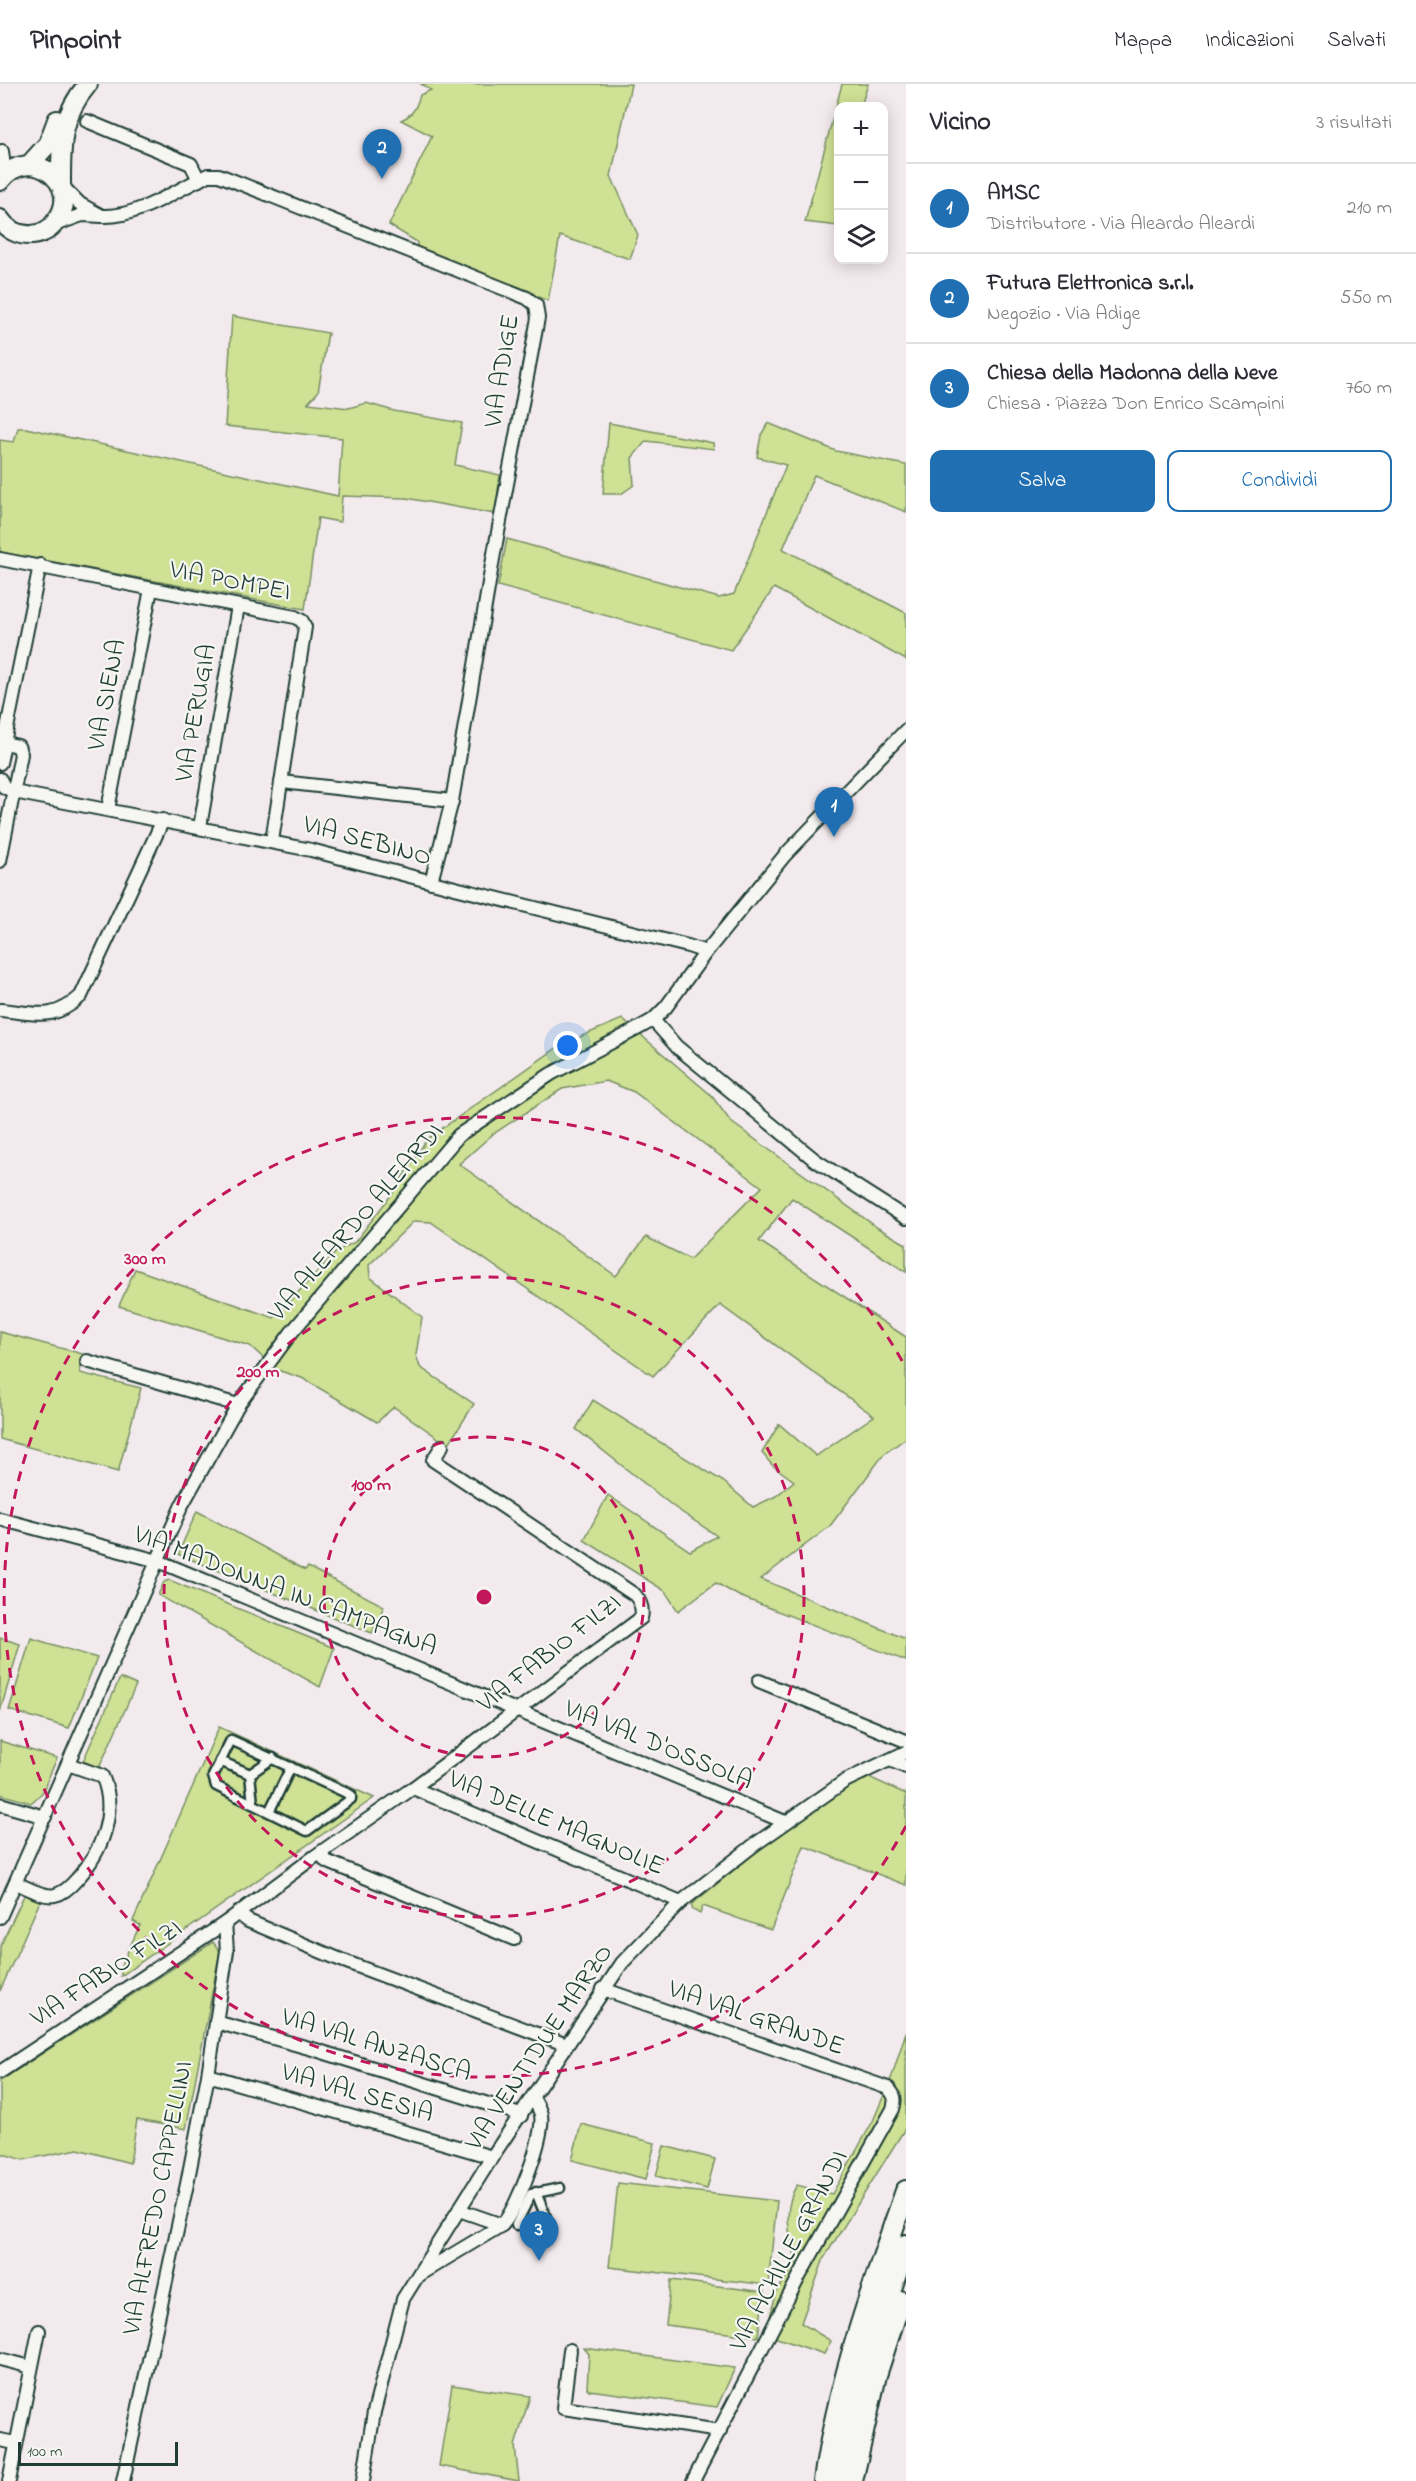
<!DOCTYPE html>
<html lang="it">
<head>
<meta charset="utf-8">
<style>
  body { margin:0; font-family:"Indie Flower",sans-serif; background:#f7f7f7; color:#2b2b33 }
  .controls { position:absolute; right:18px; top:18px; display:grid; overflow:hidden; border-radius:12px; box-shadow:0 3px 15px #0003 }
  .controls button { width:54px; height:54px; display:grid; place-items:center; padding:0; border:0; border-bottom:2px solid #e1e1e2; background:#fff; color:#2b2b33; font:30px sans-serif }
  .scale { position:absolute; left:18px; bottom:15px; width:160px; box-sizing:border-box; padding-left:6px; border:3px solid #1f3d34; border-top:0; font-size:16px; line-height:21px; white-space:nowrap; color:#1f3d34; -webkit-text-stroke:4px #f6f6f2; paint-order:stroke }
  .you { position:absolute; left:568px; top:962px; width:21px; height:21px; margin:-15px; border:4px solid #fff; border-radius:50%; background:#1a73e8; box-shadow:0 0 0 9px #1a73e833 }
  .badge { display:grid; place-items:center; width:39px; height:39px; border-radius:50%; background:#1f6fb2; color:#fff; font-size:20px; font-weight:700 }
  .pin { position:absolute; translate:-50% -50px; filter:drop-shadow(0 2px 3px #0008) }
  .pin::after { content:''; position:absolute; top:32px; width:21px; height:18px; background:inherit; clip-path:polygon(0 0,100% 0,50% 100%) }
  .list { margin:0; padding:0; list-style:none }
  h2 { display:flex; justify-content:space-between; align-items:center; height:78px; margin:0; padding:0 24px; font-size:26px }
  h2 small { font-size:20px; font-weight:400; color:#7c7c81 }
  .list li { display:grid; grid-template-columns:39px 1fr auto; gap:18px; align-items:center; box-sizing:border-box; height:90px; padding:0 24px; border-top:2px solid #e1e1e2 }
  .list b { display:block; font-size:22px; white-space:nowrap }
  .list p { margin:0; font-size:20px; white-space:nowrap; color:#7c7c81 }
  .list em { font-size:20px; font-style:normal; color:#7c7c81 }
  .actions { display:flex; gap:12px; padding:18px 24px }
  .actions a { flex:1; padding:14px 0; border:2px solid #1f6fb2; border-radius:12px; text-align:center; font-size:21px; color:#1f6fb2 }
  .actions .main { background:#1f6fb2; color:#fff }
  .icon { flex:none; width:33px; height:33px; fill:none; stroke:currentColor; stroke-width:2; stroke-linecap:round; stroke-linejoin:round }
  .map { position:relative; flex:none; width:906px; height:2397px; overflow:hidden }
  header { display:flex; align-items:center; gap:36px; box-sizing:border-box; height:84px; padding:0 30px; background:#fff; border-bottom:2px solid #e1e1e2 }
  header strong { font-size:28px }
  nav { display:flex; gap:33px; margin-inline-start:auto; font-size:21px }
  main { display:flex }
  aside { flex:1; background:#fff }
  .map>svg:first-child { display:block }
  .green { fill:#cfe195; stroke:#778f64; stroke-width:1.5; fill-rule:evenodd }
  .lines { fill:none; stroke-linecap:round; stroke-linejoin:round }
  .pedestrian-casing { stroke:#1f3d34; stroke-width:13 }
  .minor-casing { stroke:#1f3d34; stroke-width:16 }
  .primary-casing { stroke:#1f3d34; stroke-width:22 }
  .trunk-casing { stroke:#1f3d34; stroke-width:24 }
  .pedestrian { stroke:#f6f6f2; stroke-width:8 }
  .minor { stroke:#f6f6f2; stroke-width:12 }
  .primary { stroke:#f6f6f2; stroke-width:18 }
  .trunk { stroke:#f6f6f2; stroke-width:20 }
  .ring { fill:none; stroke:#c2185b; stroke-width:3; stroke-dasharray:10 8 }
  .labels { text-anchor:middle; dominant-baseline:central; stroke-width:4.5; stroke-linejoin:round; paint-order:stroke }
  .street-label { font-size:26px; fill:#1f3d34; stroke:#f6f6f2 }
  .centre { fill:#c2185b; stroke:#f6f6f2; stroke-width:3 }
  .ring-label { font-size:18px; text-anchor:middle; font-weight:bold; fill:#c2185b; stroke:#f6f6f2; stroke-width:4.5; stroke-linejoin:round; paint-order:stroke }
</style>
</head>
<body>
<header>
<strong>Pinpoint</strong>
<nav><a>Mappa</a><a>Indicazioni</a><a>Salvati</a></nav>
</header>
<main>
<div class="map">
<svg width="906" height="2397" viewBox="0 0 906 2397">
  <rect width="100%" height="100%" fill="#f3eaed"/>
  <filter id="ink" filterUnits="userSpaceOnUse"><feTurbulence type="fractalNoise" baseFrequency=".0167" numOctaves="2"/><feDisplacementMap in="SourceGraphic" scale="12" xChannelSelector="R" yChannelSelector="G"/><feConvolveMatrix kernelMatrix="1 2 1 2 8 2 1 2 1" color-interpolation-filters="sRGB"/></filter>
  <g filter="url(#ink)">
    <!-- green -->
    <g class="green">
      <path d="M 421,0 L 631,0 L 611,92 L 638,151 L 630,175 L 560,152 L 548,217 L 417,163 L 417,158 L 389,141 L 432,52 L 401,36 C 413,31 416,24 420,11 L 431,6 Z"/>
      <path d="M 842,0 L 868,0 L 861,22 L 838,22 L 838,142 L 805,138 Z"/>
      <path d="M 232,232 L 328,249 L 318,308 L 308,319 L 349,324 L 366,319 L 394,327 L 462,339 L 455,381 L 500,391 L 495,430 L 406,414 L 342,412 L 340,438 L 318,434 L 305,525 L 0,468 L 0,356 L 14,358 L 18,344 L 26,344 L 338,412 L 342,354 L 225,342 Z"/>
      <path d="M 609,339 L 713,359 L 714,365 L 646,357 L 632,374 L 634,401 L 621,410 L 603,410 Z"/>
      <path d="M 768,339 L 836,367 L 906,381 L 906,428 L 814,391 L 783,465 L 906,529 L 906,576 L 774,504 L 731,566 L 498,502 L 507,455 L 719,514 L 734,510 L 786,381 L 757,373 L 761,351 Z"/>
      <path d="M 622,935 L 711,1011 L 731,1038 L 878,1144 L 906,1160 L 906,1188 L 792,1114 L 759,1157 L 906,1253 L 906,1354 L 884,1370 L 830,1442 L 761,1495 L 906,1555 L 906,1577 L 739,1512 L 716,1499 L 678,1527 L 665,1507 L 584,1456 L 608,1411 L 690,1467 L 717,1452 L 674,1423 L 576,1345 L 593,1316 L 724,1398 L 753,1423 L 776,1412 L 794,1397 L 772,1381 L 762,1369 L 779,1340 L 816,1372 L 874,1332 L 720,1221 L 653,1292 L 431,1138 L 414,1137 L 369,1181 L 370,1193 L 422,1233 L 416,1271 L 420,1283 L 474,1320 L 448,1361 L 394,1323 L 377,1338 L 302,1294 L 277,1286 L 250,1262 L 119,1222 L 135,1185 L 274,1234 L 337,1167 L 355,1158 L 392,1110 L 427,1055 L 561,961 ZM 606,997 L 634,1008 L 762,1103 L 690,1175 L 646,1153 L 616,1192 L 459,1080 L 493,1050 L 562,1005 Z"/>
      <path d="M 0,1248 L 83,1270 L 80,1289 L 141,1304 L 118,1388 L 0,1355 Z"/>
      <path d="M 197,1427 L 305,1486 L 308,1483 L 384,1522 L 372,1549 L 178,1470 Z"/>
      <path d="M 169,1496 L 334,1564 L 320,1603 L 158,1511 L 164,1498 Z"/>
      <path d="M 0,1554 L 20,1560 L 0,1628 Z"/>
      <path d="M 31,1554 L 97,1574 L 69,1644 L 9,1626 Z"/>
      <path d="M 120,1594 L 136,1601 L 99,1684 L 83,1677 Z"/>
      <path d="M 219,1643 L 374,1714 L 121,1892 L 121,1882 L 140,1841 L 133,1837 Z"/>
      <path d="M 0,1657 L 57,1674 L 42,1709 L 31,1719 L 0,1710 Z"/>
      <path d="M 863,1693 L 865,1696 L 869,1693 L 906,1710 L 906,1801 L 804,1762 L 771,1846 L 703,1822 L 700,1830 L 693,1826 L 691,1821 L 777,1751 Z"/>
      <path d="M 26,1807 L 41,1815 L 0,1907 L 0,1863 Z"/>
      <path d="M 213,1858 L 220,1867 L 186,2045 L 137,2036 L 130,2079 L 78,2065 L 23,2076 L 0,2069 L 0,1997 Z"/>
      <path d="M 906,1948 L 906,2043 L 824,2174 L 801,2239 L 831,2257 L 824,2270 L 765,2250 L 777,2207 L 797,2178 C 789,2153 782,2124 797,2101 L 832,2110 L 873,2037 L 892,1992 Z"/>
      <path d="M 581,2040 L 655,2059 L 646,2095 L 572,2076 Z"/>
      <path d="M 664,2062 L 715,2075 L 707,2105 L 656,2092 Z"/>
      <path d="M 618,2099 L 777,2117 L 768,2201 L 609,2183 Z"/>
      <path d="M 671,2196 L 764,2208 L 758,2253 L 666,2241 Z"/>
      <path d="M 584,2264 L 735,2284 L 717,2323 L 589,2306 L 587,2304 L 589,2270 Z"/>
      <path d="M 452,2301 L 530,2312 L 515,2362 L 519,2397 L 439,2382 Z"/>
    </g>
    <g class="lines">
      <!-- pedestrian casing -->
      <g class="pedestrian-casing">
        <g id="pedestrian">
          <path d="M 231,1656 L 351,1711 L 351,1715 L 307,1747 L 216,1702 L 213,1692 Z"/>
          <path d="M 220,1677 L 250,1690"/>
          <path d="M 253,1720 L 250,1690 L 273,1674"/>
          <path d="M 269,1728 L 291,1683"/>
          <path d="M 536,2108 L 549,2141 L 516,2141 L 531,2110 L 560,2104"/>
        </g>
      </g>
      <!-- minor casing -->
      <g class="minor-casing">
        <g id="minor">
          <path d="M 87,37 L 191,80 L 199,96"/>
          <path d="M 2,67 L 5,90"/>
          <path d="M 102,132 C 137,134 177,106 208,91 L 219,91 L 527,214 L 536,221 L 538,234 L 493,475 L 452,717 L 431,798"/>
          <path d="M 54,141 L 82,131 L 102,132 L 80,120 L 63,103"/>
          <path d="M 0,475 L 295,533 L 302,537 L 305,543 L 272,757"/>
          <path d="M 0,658 L 18,662 L 21,670 L 0,777"/>
          <path d="M 0,679 L 40,481"/>
          <path d="M 0,695 L 4,703 L 14,708 L 311,766 L 455,804 L 688,862 L 706,868"/>
          <path d="M 282,698 L 452,717"/>
          <path d="M 108,725 L 151,505"/>
          <path d="M 200,743 L 238,522"/>
          <path d="M 0,926 C 35,929 53,938 81,912 L 163,736"/>
          <path d="M 653,936 L 677,963 L 815,1076 L 906,1134"/>
          <path d="M 87,1277 L 238,1321"/>
          <path d="M 0,1435 L 158,1477 L 785,1738"/>
          <path d="M 759,1597 L 906,1657"/>
          <path d="M 890,1676 L 906,1683"/>
          <path d="M 413,1704 L 681,1818"/>
          <path d="M 0,1720 L 45,1733"/>
          <path d="M 320,1769 L 326,1777 L 514,1855"/>
          <path d="M 16,1799 C 26,1803 44,1814 55,1811 C 64,1809 71,1802 77,1795 C 102,1768 118,1727 102,1692 L 68,1680"/>
          <path d="M 238,1829 L 248,1837 L 341,1876 L 567,1961"/>
          <path d="M 0,1833 L 182,1421 L 238,1321 L 291,1249 L 459,1051 L 551,990 L 637,945 L 653,936 L 666,923 L 706,868 L 785,771 L 906,646"/>
          <path d="M 603,1905 L 888,2004 C 895,2011 896,2015 893,2025 L 800,2191 L 693,2397"/>
          <path d="M 216,1938 L 316,1966 L 507,2026 L 521,2032"/>
          <path d="M 0,1988 L 225,1839 L 314,1773 L 413,1704 L 641,1534 C 643,1526 641,1518 635,1511 L 433,1376 L 442,1362"/>
          <path d="M 208,1991 L 492,2073"/>
          <path d="M 459,2126 L 502,2141"/>
          <path d="M 420,2190 L 502,2141 C 517,2125 545,2052 541,2031 C 540,2025 535,2019 533,2013"/>
          <path d="M 570,2266 L 563,2324 L 720,2347"/>
          <path d="M 0,2275 L 31,2283"/>
          <path d="M 0,2356 L 15,2359"/>
          <path d="M 9,2397 L 39,2247"/>
          <path d="M 123,2397 L 187,2100 L 208,1991 L 227,1867 L 225,1839"/>
          <path d="M 363,2397 L 374,2328 L 403,2215 L 492,2073 L 622,1879 L 681,1818 L 754,1761 L 845,1697 L 906,1668"/>
        </g>
      </g>
      <!-- primary casing -->
      <g class="primary-casing">
        <g id="primary">
          <path d="M 30,80 L 48,60 L 57,36"/>
          <path d="M 0,97 C 30,57 85,102 56,137 C 51,145 42,150 32,151 C 19,152 7,146 0,135"/>
          <path d="M 61,101 C 61,60 60,33 88,0"/>
        </g>
      </g>
      <!-- trunk casing -->
      <g class="trunk-casing">
        <g id="trunk">
          <path d="M 824,2397 C 838,2298 873,2201 906,2107"/>
          <path d="M 838,2397 L 862,2288 L 906,2161"/>
          <path d="M 852,2397 L 876,2291 L 900,2217"/>
        </g>
      </g>
      <!-- pedestrian -->
      <use href="#pedestrian" class="pedestrian"/>
      <!-- minor -->
      <use href="#minor" class="minor"/>
      <!-- primary -->
      <use href="#primary" class="primary"/>
      <!-- trunk -->
      <use href="#trunk" class="trunk"/>
    </g>
  </g>
  <!-- distance rings -->
  <g class="ring">
    <circle cx="484" cy="1513" r="160"/>
    <circle cx="484" cy="1513" r="320"/>
    <path d="M906 1742A480 480 0 1 1 906 1284"/>
  </g>
  <g class="labels">
    <!-- street labels -->
    <g class="street-label">
      <text transform="translate(503 287) rotate(-81)">VIA ADIGE</text>
      <text transform="translate(230 498) rotate(11)">VIA POMPEI</text>
      <text transform="translate(108 611) rotate(-79)">VIA SIENA</text>
      <text transform="translate(197 629) rotate(-80)">VIA PERUGIA</text>
      <text transform="translate(367 758) rotate(15)">VIA SEBINO</text>
      <text transform="translate(357 1139) rotate(-49)">VIA ALEARDO ALEARDI</text>
      <text transform="translate(285 1508) rotate(21)">VIA MADONNA IN CAMPAGNA</text>
      <text transform="translate(550 1570) rotate(-38)">VIA FABIO FILZI</text>
      <text transform="translate(658 1662) rotate(22)">VIA VAL D'OSSOLA</text>
      <text transform="translate(556 1740) rotate(23)">VIA DELLE MAGNOLIE</text>
      <text transform="translate(107 1890) rotate(-33)">VIA FABIO FILZI</text>
      <text transform="translate(756 1935) rotate(19)">VIA VAL GRANDE</text>
      <text transform="translate(376 1962) rotate(17)">VIA VAL ANZASCA</text>
      <text transform="translate(540 1964) rotate(-56)">VIA VENTIDUE MARZO</text>
      <text transform="translate(357 2010) rotate(16)">VIA VAL SESIA</text>
      <text transform="translate(159 2114) rotate(-79)">VIA ALFREDO CAPPELLINI</text>
      <text transform="translate(790 2167) rotate(-62)">VIA ACHILLE GRANDI</text>
    </g>
  </g>
  <circle cx="484" cy="1513" r="9" class="centre"/>
  <g class="ring-label">
    <text x="145" y="1180">300 m</text>
    <text x="258" y="1293">200 m</text>
    <text x="371" y="1406">100 m</text>
  </g>
</svg>
<div class="controls">
<button>+</button>
<button>−</button>
<button><svg class="icon" aria-label="layers" viewBox="0 0 24 24"><path d="M12 4l9 5-9 5-9-5zM3 14l9 5 9-5"/></svg></button>
</div>
<div class="scale">100 m</div>
<div class="you"></div>
<div class="pin badge" style="left:834px;top:753px">1</div>
<div class="pin badge" style="left:382px;top:95px">2</div>
<div class="pin badge" style="left:539px;top:2177px">3</div>
</div>
<aside>
<h2>Vicino<small>3 risultati</small></h2>
<ul class="list">
<li><span class="badge">1</span><div><b>AMSC</b><p>Distributore · Via Aleardo Aleardi</p></div><em>210 m</em></li>
<li><span class="badge">2</span><div><b>Futura Elettronica s.r.l.</b><p>Negozio · Via Adige</p></div><em>550 m</em></li>
<li><span class="badge">3</span><div><b>Chiesa della Madonna della Neve</b><p>Chiesa · Piazza Don Enrico Scampini</p></div><em>760 m</em></li>
</ul>
<div class="actions"><a class="main">Salva</a><a>Condividi</a></div>
</aside>
</main>
</body>
</html>
